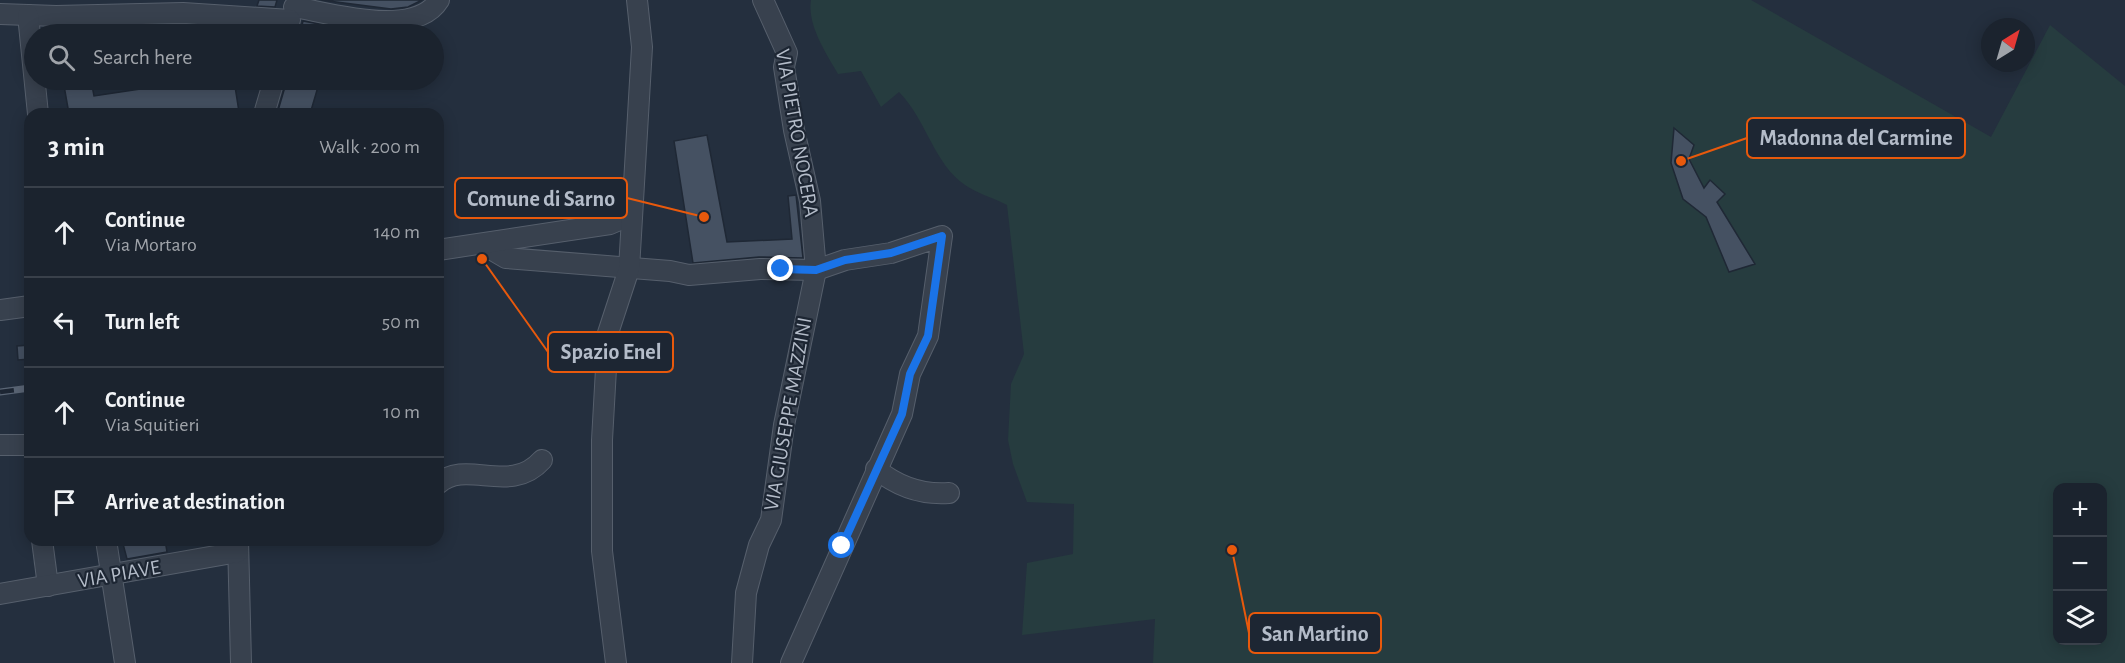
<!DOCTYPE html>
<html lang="en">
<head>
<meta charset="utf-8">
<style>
  body { margin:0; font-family:"Alegreya Sans",sans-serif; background:#282f3a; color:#f1f3f6 }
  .controls { position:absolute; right:18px; bottom:18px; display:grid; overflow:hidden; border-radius:12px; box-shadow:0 3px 15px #0003 }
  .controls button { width:54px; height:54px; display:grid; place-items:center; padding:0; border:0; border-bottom:2px solid #39404a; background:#1b232e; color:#f1f3f6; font:30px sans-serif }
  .compass { position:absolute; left:1981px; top:18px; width:54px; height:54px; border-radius:50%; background:#1b232e; box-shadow:0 3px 15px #0003; rotate:37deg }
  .stop { position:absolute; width:18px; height:18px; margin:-14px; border:4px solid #1a73e8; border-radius:50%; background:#fff }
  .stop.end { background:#1a73e8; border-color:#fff; box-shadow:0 2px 6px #0008 }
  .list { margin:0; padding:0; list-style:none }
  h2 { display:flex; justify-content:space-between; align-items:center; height:78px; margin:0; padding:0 24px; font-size:26px }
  h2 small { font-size:20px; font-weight:400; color:#a0a4aa }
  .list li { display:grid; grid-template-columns:39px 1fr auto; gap:18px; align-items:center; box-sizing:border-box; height:90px; padding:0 24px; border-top:2px solid #39404a }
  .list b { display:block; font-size:22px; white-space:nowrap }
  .list p { margin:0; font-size:20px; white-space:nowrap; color:#a0a4aa }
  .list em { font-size:20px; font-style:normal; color:#a0a4aa }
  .icon { flex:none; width:33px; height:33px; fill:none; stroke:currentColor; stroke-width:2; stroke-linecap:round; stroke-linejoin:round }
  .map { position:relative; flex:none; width:2125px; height:663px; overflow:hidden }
  .search { position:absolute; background:#1b232e; box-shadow:0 3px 15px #0003; left:24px; top:24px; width:420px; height:66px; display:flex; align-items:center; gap:15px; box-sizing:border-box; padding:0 21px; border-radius:33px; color:#a0a4aa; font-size:22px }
  .panel { position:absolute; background:#1b232e; box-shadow:0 3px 15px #0003; left:24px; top:108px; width:420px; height:438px; border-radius:18px }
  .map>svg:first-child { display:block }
  .green { fill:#263c3f; fill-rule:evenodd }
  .building { fill:#455162; stroke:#1f2835; stroke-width:1.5 }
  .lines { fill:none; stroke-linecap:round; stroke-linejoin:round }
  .minor-casing { stroke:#565f6c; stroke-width:22 }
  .minor { stroke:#38414e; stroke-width:20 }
  .rail-casing { stroke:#5a6575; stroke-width:7 }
  .rail { stroke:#1d2633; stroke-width:4.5; stroke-dasharray:14; stroke-linecap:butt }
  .route { stroke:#1a73e8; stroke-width:8 }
  .labels { text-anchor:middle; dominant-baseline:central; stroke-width:4.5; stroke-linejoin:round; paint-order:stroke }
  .street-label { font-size:21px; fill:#b4bcc9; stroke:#1d2633 }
  .leader { fill:none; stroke:#e8590c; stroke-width:2 }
  .callout-dot { fill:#e8590c; stroke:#1d2633; stroke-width:2 }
  .callout { fill:#1d2633; stroke:#e8590c; stroke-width:2 }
  .callout-label { font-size:22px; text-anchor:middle; font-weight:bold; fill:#b4bcc9 }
</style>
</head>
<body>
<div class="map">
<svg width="2125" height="663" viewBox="0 0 2125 663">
  <rect width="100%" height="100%" fill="#242f3e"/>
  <!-- green -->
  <path class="green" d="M 811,0 L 1751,0 L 1991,137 L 2050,25 L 2125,86 L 2125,663 L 1153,663 L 1155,619 L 1022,635 L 1027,563 L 1073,554 L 1074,504 L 1027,502 L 1013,464 L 1008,440 L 1011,384 L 1024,354 L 1007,205 C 994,198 976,193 965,185 C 934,164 926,119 899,92 L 881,107 L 861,71 L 838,74 C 826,53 807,25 811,0 ZM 2058,488 L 2102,488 L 2102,640 L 2058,640 Z"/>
  <!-- building -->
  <g class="building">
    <path d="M 259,0 L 277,0 L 275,7 L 257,6 Z"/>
    <path d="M 321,0 L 422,0 L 408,7 L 391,9 Z"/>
    <path d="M 303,21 L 335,27 L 333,34 L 300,34 Z"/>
    <path d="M 251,29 L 268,31 L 267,34 L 249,34 Z"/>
    <path d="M 63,80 L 91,80 L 94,96 L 153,87 L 152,80 L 171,80 L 172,84 L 205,80 L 234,80 L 239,112 L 219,114 L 219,109 L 187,114 L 69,114 Z"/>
    <path d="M 287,80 L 320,80 L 310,114 L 277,114 Z"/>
    <path d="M 1674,128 L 1694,145 L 1689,159 L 1704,188 L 1710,180 L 1725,194 L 1717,202 L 1755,264 L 1729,272 L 1706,217 L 1683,199 L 1671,163 Z"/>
    <path d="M 707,135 L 727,242 L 792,239 L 788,196 L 796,195 L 803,258 L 759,257 L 693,263 L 674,141 Z"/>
    <path d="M 30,345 L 30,359 L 18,360 L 17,346 Z"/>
    <path d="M 122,540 L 165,540 L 167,552 L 127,559 Z"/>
  </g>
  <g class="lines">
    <!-- minor casing -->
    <g class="minor-casing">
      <g id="minor">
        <path d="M 294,7 C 330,13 415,39 439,0"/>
        <path d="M 0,14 L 56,16 L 183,13 L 290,20"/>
        <path d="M 28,15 L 38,114"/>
        <path d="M 264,114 L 274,80"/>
        <path d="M 482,244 L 506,258 L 670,271 L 689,275 L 760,269 L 816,270 L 845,260 L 891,253 L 942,236 L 928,336 L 910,374 L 902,414 L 791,663"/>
        <path d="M 438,250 L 610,224 L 631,215"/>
        <path d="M 0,310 L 30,306"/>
        <path d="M 0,445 L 30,445"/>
        <path d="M 876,469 C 897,486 922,495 949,493"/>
        <path d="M 438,484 C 466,458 510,496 542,460"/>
        <path d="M 42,540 L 48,586"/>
        <path d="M 106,540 L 125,663"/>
        <path d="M 238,540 L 241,663"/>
        <path d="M 0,594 L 238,552"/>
        <path d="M 616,663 L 602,551 L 602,440 L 608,333 L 629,269 L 642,47 L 637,0"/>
        <path d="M 742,663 L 746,593 L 759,545 L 771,520 L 784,425 L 816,270 L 810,201 L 794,130 L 784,67 L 787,53 L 763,0"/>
      </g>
    </g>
    <!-- minor -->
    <use href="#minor" class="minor"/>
    <!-- rail casing -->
    <g class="rail-casing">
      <path id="rail" d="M 0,392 L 30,388"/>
    </g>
    <!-- rail -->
    <use href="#rail" class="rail"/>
  </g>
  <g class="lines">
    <!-- route -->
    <path class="route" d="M 781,269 L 816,270 L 845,260 L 891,253 L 942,236 L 928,336 L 910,374 L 902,414 L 842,546"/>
  </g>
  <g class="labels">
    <!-- street labels -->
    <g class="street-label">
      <text transform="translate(797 133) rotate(80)">VIA PIETRO NOCERA</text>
      <text transform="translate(788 414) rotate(-80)">VIA GIUSEPPE MAZZINI</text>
      <text transform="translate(119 574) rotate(-10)">VIA PIAVE</text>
    </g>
  </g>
  <!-- callouts -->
  <path class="leader" d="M1681 161L1747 138M704 217L627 198M482 259L548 352M1232 550L1249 633"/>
  <g class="callout-dot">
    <circle cx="1681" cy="161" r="6"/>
    <circle cx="704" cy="217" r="6"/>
    <circle cx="482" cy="259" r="6"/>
    <circle cx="1232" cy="550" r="6"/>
  </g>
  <g class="callout">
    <rect x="1747" y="118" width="218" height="40" rx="6"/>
    <rect x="455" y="178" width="172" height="40" rx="6"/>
    <rect x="548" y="332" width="125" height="40" rx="6"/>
    <rect x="1249" y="613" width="132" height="40" rx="6"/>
  </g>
  <g class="callout-label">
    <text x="1856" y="145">Madonna del Carmine</text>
    <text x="541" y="206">Comune di Sarno</text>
    <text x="611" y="359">Spazio Enel</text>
    <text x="1315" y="641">San Martino</text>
  </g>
</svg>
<div class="controls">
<button>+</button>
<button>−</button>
<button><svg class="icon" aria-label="layers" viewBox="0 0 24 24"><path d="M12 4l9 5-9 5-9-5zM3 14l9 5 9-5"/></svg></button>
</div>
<svg class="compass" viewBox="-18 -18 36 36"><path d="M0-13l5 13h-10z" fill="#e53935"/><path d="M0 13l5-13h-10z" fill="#a0a4aa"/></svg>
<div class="stop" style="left:842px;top:546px"></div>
<div class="stop end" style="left:781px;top:269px"></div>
<div class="search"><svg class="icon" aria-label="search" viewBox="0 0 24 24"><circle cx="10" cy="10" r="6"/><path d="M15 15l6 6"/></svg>Search here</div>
<section class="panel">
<h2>3 min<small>Walk · 200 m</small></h2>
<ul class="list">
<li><svg class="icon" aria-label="ahead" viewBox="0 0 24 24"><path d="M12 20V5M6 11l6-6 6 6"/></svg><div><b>Continue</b><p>Via Mortaro</p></div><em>140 m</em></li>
<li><svg class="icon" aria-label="left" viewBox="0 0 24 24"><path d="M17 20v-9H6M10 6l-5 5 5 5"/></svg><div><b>Turn left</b></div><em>50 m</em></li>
<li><svg class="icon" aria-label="ahead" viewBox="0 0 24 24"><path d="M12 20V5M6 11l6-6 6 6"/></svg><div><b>Continue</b><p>Via Squitieri</p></div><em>10 m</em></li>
<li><svg class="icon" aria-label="arrive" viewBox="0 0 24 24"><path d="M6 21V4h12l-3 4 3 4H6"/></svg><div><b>Arrive at destination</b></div></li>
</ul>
</section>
</div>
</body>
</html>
